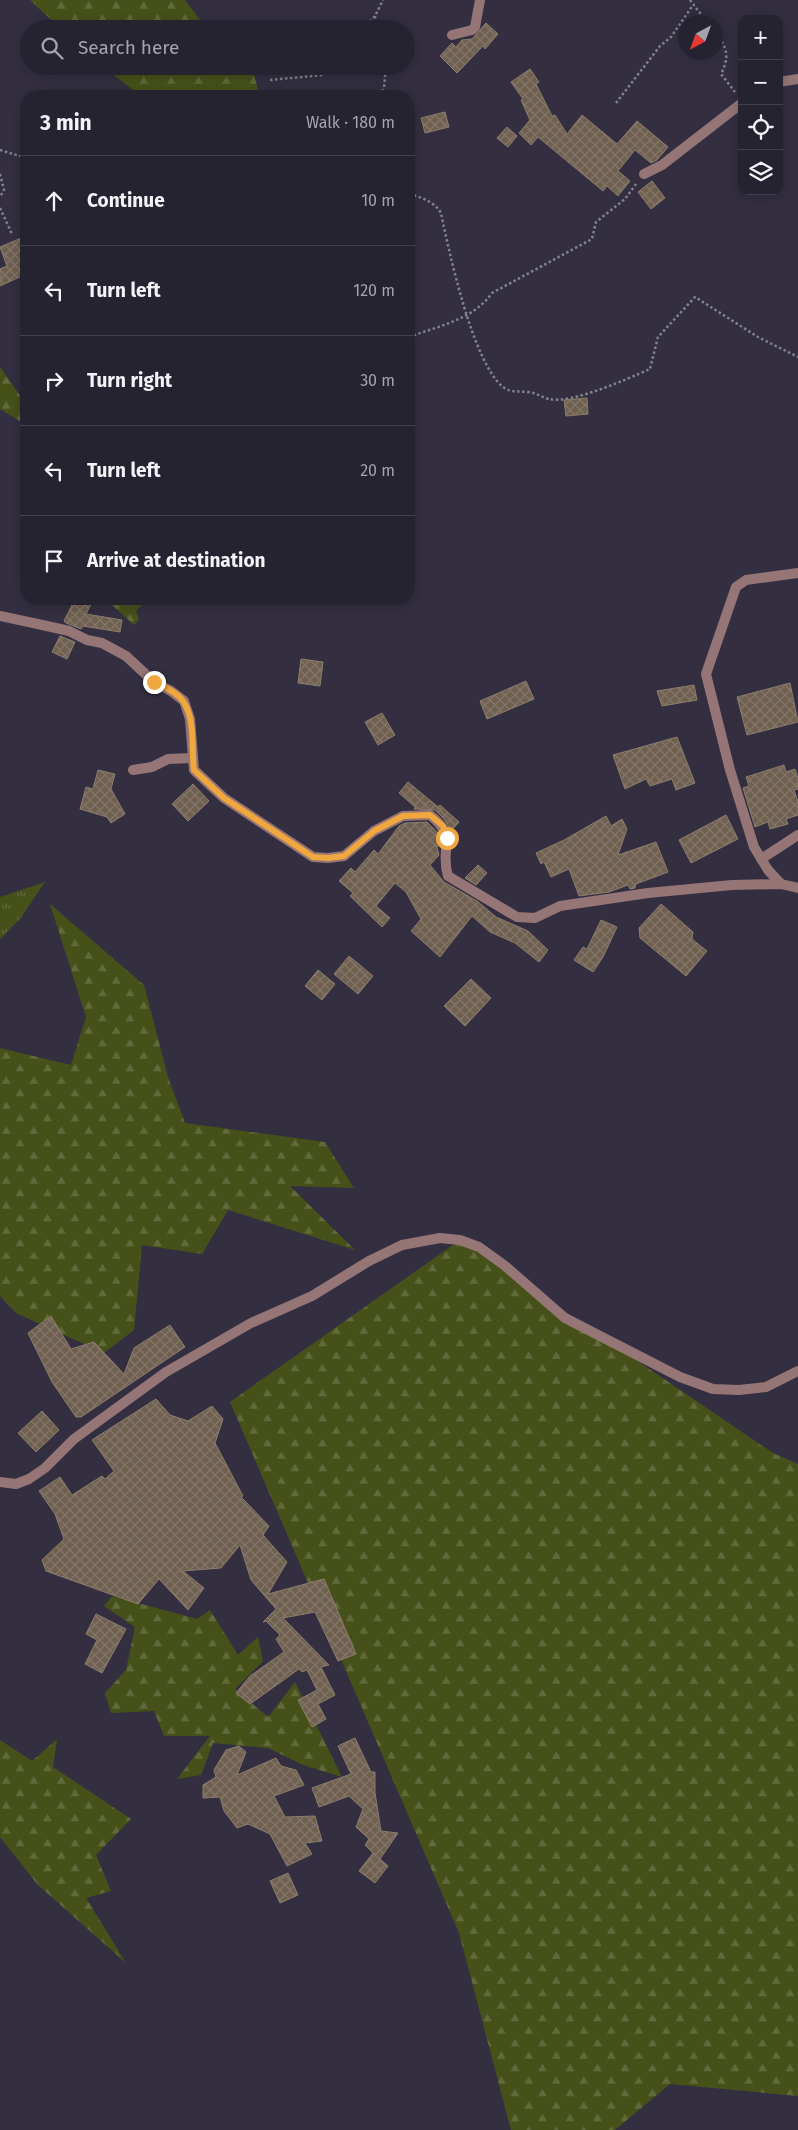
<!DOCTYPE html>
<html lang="en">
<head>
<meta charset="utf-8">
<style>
  body { margin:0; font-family:"Fira Sans",sans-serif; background:#2e2b38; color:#f1f3f6 }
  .controls { position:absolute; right:15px; top:15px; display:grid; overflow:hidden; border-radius:10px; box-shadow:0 2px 12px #0003 }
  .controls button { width:45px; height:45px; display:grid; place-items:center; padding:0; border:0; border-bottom:1px solid #42404c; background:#262330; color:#f1f3f6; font:25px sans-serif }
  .compass { position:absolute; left:678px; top:15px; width:45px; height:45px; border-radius:50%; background:#262330; box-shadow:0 2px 12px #0003; rotate:221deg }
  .stop { position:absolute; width:15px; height:15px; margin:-11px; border:4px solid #efa73e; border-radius:50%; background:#fff }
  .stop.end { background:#efa73e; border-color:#fff; box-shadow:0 1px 5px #0008 }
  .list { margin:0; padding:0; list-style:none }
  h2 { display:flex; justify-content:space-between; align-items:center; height:65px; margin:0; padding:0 20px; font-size:21px }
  h2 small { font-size:16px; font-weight:400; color:#a4a4ab }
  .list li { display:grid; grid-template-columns:32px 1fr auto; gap:15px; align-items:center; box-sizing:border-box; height:90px; padding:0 20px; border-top:1px solid #42404c }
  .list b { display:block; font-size:19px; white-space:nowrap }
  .list em { font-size:16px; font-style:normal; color:#a4a4ab }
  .icon { flex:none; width:28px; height:28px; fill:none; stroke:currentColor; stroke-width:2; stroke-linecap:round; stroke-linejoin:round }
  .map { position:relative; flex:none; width:798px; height:2130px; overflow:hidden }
  .search { position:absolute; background:#262330; box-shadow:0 2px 12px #0003; left:20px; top:20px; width:395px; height:55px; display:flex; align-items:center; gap:12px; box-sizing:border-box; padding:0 18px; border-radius:28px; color:#a4a4ab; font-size:19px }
  .panel { position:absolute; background:#262330; box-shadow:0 2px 12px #0003; left:20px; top:90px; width:395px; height:515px; border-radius:20px }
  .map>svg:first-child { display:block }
  .grass { fill:url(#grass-tufts) }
  .forest { fill:url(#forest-firs) }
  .building { fill:url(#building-cross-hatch); stroke:#8c7d6c }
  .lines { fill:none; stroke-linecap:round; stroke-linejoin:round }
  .path { stroke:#84818f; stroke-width:2.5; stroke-dasharray:2.5 2.5; stroke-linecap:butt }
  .street { stroke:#957576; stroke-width:10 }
  .route { stroke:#efa73e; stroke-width:6 }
</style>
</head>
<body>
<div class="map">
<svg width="798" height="2130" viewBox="0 0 798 2130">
  <defs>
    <pattern id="grass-tufts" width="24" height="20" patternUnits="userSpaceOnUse" patternTransform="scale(1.25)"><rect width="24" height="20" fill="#46511a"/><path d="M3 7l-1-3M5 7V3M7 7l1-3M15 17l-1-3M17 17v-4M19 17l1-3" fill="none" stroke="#606a3b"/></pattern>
    <pattern id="forest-firs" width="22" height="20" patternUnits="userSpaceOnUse" patternTransform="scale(1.25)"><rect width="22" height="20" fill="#46511a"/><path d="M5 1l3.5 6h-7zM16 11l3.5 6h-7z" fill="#606a3b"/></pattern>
    <pattern id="building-cross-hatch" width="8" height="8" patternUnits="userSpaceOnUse" patternTransform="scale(1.25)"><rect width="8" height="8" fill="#6f6050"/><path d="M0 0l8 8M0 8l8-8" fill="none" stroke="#837669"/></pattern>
  </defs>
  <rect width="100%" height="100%" fill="#332f40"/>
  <!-- grass -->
  <path class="grass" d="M 45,882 L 20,919 L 0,939 L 0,897 Z"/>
  <!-- forest -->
  <g class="forest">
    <path d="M 30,0 L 185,0 L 207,29 L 61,29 Z"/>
    <path d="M 102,66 L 252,66 L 259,94 L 257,96 L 141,96 Z"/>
    <path d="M 0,367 L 26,404 L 26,425 L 0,409 Z"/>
    <path d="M 105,599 L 148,599 L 136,611 L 139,619 L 134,625 Z"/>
    <path d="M 50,904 L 144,985 L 168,1077 L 185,1123 L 325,1142 L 354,1188 L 290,1186 L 355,1250 L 228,1210 L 202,1254 L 142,1245 L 134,1330 L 104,1353 L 16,1313 L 0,1296 L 0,1048 L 71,1065 L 86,1017 Z"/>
    <path d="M 460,1240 L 773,1453 L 798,1464 L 798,2096 L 670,2084 L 615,2130 L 511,2130 L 459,1933 L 230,1402 Z"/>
    <path d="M 112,1596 L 197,1619 L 210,1610 L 238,1655 L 258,1637 L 263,1661 L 235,1689 L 268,1717 L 295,1682 L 342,1777 L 303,1765 L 268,1748 L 213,1743 L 201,1775 L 177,1779 L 210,1736 L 164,1736 L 154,1711 L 111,1713 L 105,1693 L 126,1670 L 135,1627 L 104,1606 Z"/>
    <path d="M 57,1739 L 53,1767 L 131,1819 L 96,1855 L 111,1891 L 86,1898 L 126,1963 L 38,1885 L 0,1837 L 0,1740 L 32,1761 Z"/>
  </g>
  <!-- building -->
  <g class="building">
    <path d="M 486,23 L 498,34 L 485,49 L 483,46 L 457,73 L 440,56 L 452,43 L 456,47 L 462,40 L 472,39 Z"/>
    <path d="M 530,69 L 539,82 L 536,84 L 552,116 L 555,115 L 567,134 L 582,115 L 617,144 L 637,121 L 668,147 L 657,160 L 651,163 L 635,150 L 618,171 L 630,181 L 618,196 L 607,186 L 603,191 L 538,137 L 531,145 L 519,133 L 530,120 L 521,100 L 523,99 L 511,82 Z"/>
    <path d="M 445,112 L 449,127 L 425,133 L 421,118 Z"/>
    <path d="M 507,127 L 517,136 L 508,147 L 497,138 Z"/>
    <path d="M 652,181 L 665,198 L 651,209 L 638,192 Z"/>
    <path d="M 26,236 L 26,274 L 0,286 L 0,269 L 7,266 L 0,247 Z"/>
    <path d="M 587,398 L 588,414 L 566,416 L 564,400 Z"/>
    <path d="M 75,599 L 84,599 L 92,602 L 86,614 L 122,620 L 120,632 L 83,626 L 81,629 L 66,623 L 64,621 Z"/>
    <path d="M 60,636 L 75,642 L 67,659 L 52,652 Z"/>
    <path d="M 301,659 L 323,662 L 320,686 L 298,683 Z"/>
    <path d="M 526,681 L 534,699 L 487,719 L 480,701 Z"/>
    <path d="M 790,683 L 798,722 L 747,735 L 737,697 Z"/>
    <path d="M 694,685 L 697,700 L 662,706 L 657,691 Z"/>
    <path d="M 382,713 L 395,735 L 378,745 L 365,722 Z"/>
    <path d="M 677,737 L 695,783 L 676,790 L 672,779 L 650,786 L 646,779 L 625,789 L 613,755 Z"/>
    <path d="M 784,765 L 786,772 L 795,769 L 798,779 L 798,789 L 794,790 L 798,802 L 798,815 L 786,819 L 788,824 L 770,829 L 768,822 L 755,827 L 743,788 L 749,786 L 746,777 Z"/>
    <path d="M 98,770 L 115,774 L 111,789 L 125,814 L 111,823 L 107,817 L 80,809 L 86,787 L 93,789 Z"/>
    <path d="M 408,782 L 438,807 L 440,805 L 459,822 L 451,831 L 444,819 L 435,810 L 414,809 L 415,807 L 399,793 Z"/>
    <path d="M 193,784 L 209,801 L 188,821 L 172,804 Z"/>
    <path d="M 726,815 L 738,839 L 691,863 L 679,840 Z"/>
    <path d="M 606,816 L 611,826 L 622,819 L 627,829 L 618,855 L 656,842 L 668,872 L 636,884 L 635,888 L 630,889 L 628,885 L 609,892 L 579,896 L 569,869 L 551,877 L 544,862 L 541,864 L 536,853 L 564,840 Z"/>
    <path d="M 427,822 L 438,833 L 440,843 L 437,847 L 439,855 L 430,865 L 444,882 L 477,901 L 496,917 L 528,931 L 548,950 L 539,962 L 515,943 L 490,932 L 472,916 L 440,957 L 411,931 L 421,919 L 406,892 L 395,883 L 376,906 L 390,918 L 382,927 L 350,896 L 353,893 L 339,881 L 351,868 L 355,872 L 374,850 L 378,854 L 399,826 L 405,823 Z"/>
    <path d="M 478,865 L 487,873 L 476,885 L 465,878 Z"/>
    <path d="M 661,904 L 693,932 L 692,939 L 707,951 L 686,976 L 640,938 L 639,928 Z"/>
    <path d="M 601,920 L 617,927 L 603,957 L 593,972 L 574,960 L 583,947 L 587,949 Z"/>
    <path d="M 349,956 L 373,976 L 358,994 L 334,974 Z"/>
    <path d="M 318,970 L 335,984 L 322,1000 L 305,986 Z"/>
    <path d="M 471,979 L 491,998 L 465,1026 L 444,1006 Z"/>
    <path d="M 51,1316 L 71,1349 L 94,1342 L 124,1374 L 134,1348 L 170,1325 L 185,1347 L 81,1417 L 76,1417 L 52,1382 L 28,1333 Z"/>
    <path d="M 156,1399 L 170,1415 L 188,1421 L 212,1406 L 223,1419 L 215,1443 L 243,1496 L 241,1497 L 269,1526 L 263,1535 L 287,1562 L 268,1594 L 324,1579 L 356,1654 L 338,1661 L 315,1612 L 283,1618 L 329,1665 L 321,1667 L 335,1695 L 318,1704 L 326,1719 L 312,1727 L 298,1700 L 317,1690 L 307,1670 L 302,1672 L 299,1669 L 250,1704 L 236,1693 L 250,1676 L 284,1652 L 276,1639 L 280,1635 L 266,1621 L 263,1622 L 276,1609 L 251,1580 L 240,1545 L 221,1568 L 183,1571 L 204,1588 L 188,1610 L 159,1579 L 138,1604 L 46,1571 L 42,1560 L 64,1539 L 55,1514 L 39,1491 L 60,1477 L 72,1495 L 102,1476 L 105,1479 L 114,1471 L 92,1440 Z"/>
    <path d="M 42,1411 L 59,1430 L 36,1452 L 18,1433 Z"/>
    <path d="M 96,1614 L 126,1629 L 102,1673 L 85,1664 L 97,1640 L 86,1634 Z"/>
    <path d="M 355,1738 L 371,1772 L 375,1772 L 375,1793 L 381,1831 L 398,1833 L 380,1859 L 388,1866 L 375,1883 L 359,1871 L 373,1853 L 376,1856 L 365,1845 L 369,1839 L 356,1827 L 363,1809 L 349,1796 L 319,1807 L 312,1788 L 351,1774 L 338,1746 Z"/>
    <path d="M 239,1746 L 246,1752 L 237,1775 L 276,1758 L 281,1766 L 296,1770 L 304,1785 L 274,1796 L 285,1817 L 315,1816 L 322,1841 L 305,1843 L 312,1854 L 287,1866 L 270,1834 L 248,1824 L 237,1828 L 224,1811 L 220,1797 L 203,1798 L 203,1785 L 216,1777 L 214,1770 L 226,1750 Z"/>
    <path d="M 288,1873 L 298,1895 L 280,1903 L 270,1881 Z"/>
  </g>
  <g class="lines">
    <!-- path -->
    <g class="path">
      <path d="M 690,0 L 707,22"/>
      <path d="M 375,16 L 376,29"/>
      <path d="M 363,29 L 375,16 L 383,0"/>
      <path d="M 716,33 C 727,48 730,56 721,74 L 735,92"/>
      <path d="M 270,80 L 323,75 L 330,66"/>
      <path d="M 380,96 L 384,88 L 386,66"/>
      <path d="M 616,103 L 660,46 L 671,37 L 693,5"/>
      <path d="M 0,150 L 26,158"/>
      <path d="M 0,174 L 4,190 L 0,197"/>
      <path d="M 409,194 C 421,197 435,202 441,213 C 449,252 473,363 503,387 C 511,393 519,391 528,392 C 537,393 543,398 549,399 C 572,404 627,379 650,369 L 658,337 L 695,297 L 758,337 L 798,357"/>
      <path d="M 0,208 L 12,234"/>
      <path d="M 409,337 C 438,326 473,320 492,293 L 592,239 L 596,222 L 625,199 L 636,184"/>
    </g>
    <!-- street -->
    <g class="street">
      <path d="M 452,35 L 472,30 L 475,27 L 480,0"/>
      <path d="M 779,82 L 798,79"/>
      <path d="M 644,174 L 662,165 L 742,103"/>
      <path d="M 0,616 L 47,626 L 69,631 L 87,640 L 102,643 L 126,656 L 154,682 L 171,691 L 184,701 L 190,719 L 194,770 L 224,798 L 313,857 L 328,858 L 344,856 L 374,831 L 403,816 L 430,815 C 459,838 439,847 448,876 L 517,917 L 535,918 L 560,906 L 648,893 L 732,885 L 781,884 L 798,888"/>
      <path d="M 133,770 L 152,767 L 168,759 L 192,758"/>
      <path d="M 761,859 L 798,835"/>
      <path d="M 781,884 L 768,870 L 754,847 L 730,770 L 706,674 L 736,587 L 746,580 L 798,573"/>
      <path d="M 0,1482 L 16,1484 L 29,1479 L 45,1468 L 74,1439 L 166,1372 L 251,1323 L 312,1296 L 369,1261 L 402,1245 L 440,1238 L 460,1240 L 479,1247 L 504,1265 L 565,1318 L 680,1377 L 713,1389 L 739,1390 L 766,1387 L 798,1371"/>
    </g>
  </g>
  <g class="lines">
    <!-- route -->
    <path class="route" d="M 154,682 C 164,687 177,692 183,701 C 196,720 191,749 194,770 L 224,798 L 313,857 L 328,858 L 344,856 L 374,831 L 403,816 L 430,815 L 443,826 L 447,838"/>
  </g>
</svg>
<div class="controls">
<button>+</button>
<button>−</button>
<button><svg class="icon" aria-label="locate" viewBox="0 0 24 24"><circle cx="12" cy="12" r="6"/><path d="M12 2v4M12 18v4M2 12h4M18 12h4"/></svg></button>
<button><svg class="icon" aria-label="layers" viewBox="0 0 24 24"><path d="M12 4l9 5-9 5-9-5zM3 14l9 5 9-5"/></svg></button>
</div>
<svg class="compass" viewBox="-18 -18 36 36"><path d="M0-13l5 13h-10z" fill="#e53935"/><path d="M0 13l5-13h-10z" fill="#a4a4ab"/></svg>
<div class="stop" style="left:447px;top:838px"></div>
<div class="stop end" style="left:154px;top:682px"></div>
<div class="search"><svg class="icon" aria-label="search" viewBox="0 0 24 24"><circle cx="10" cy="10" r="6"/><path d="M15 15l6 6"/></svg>Search here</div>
<section class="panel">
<h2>3 min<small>Walk · 180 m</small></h2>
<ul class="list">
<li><svg class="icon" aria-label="ahead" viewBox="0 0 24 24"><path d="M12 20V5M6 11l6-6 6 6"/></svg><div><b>Continue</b></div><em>10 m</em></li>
<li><svg class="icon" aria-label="left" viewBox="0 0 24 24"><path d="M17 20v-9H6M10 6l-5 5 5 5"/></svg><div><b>Turn left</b></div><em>120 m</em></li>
<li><svg class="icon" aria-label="right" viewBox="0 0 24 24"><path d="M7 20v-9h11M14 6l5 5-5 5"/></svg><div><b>Turn right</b></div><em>30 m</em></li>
<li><svg class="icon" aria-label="left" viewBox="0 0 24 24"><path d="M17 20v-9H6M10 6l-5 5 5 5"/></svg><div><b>Turn left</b></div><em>20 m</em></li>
<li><svg class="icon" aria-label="arrive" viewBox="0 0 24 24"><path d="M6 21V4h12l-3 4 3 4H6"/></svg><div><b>Arrive at destination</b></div></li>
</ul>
</section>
</div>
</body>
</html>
